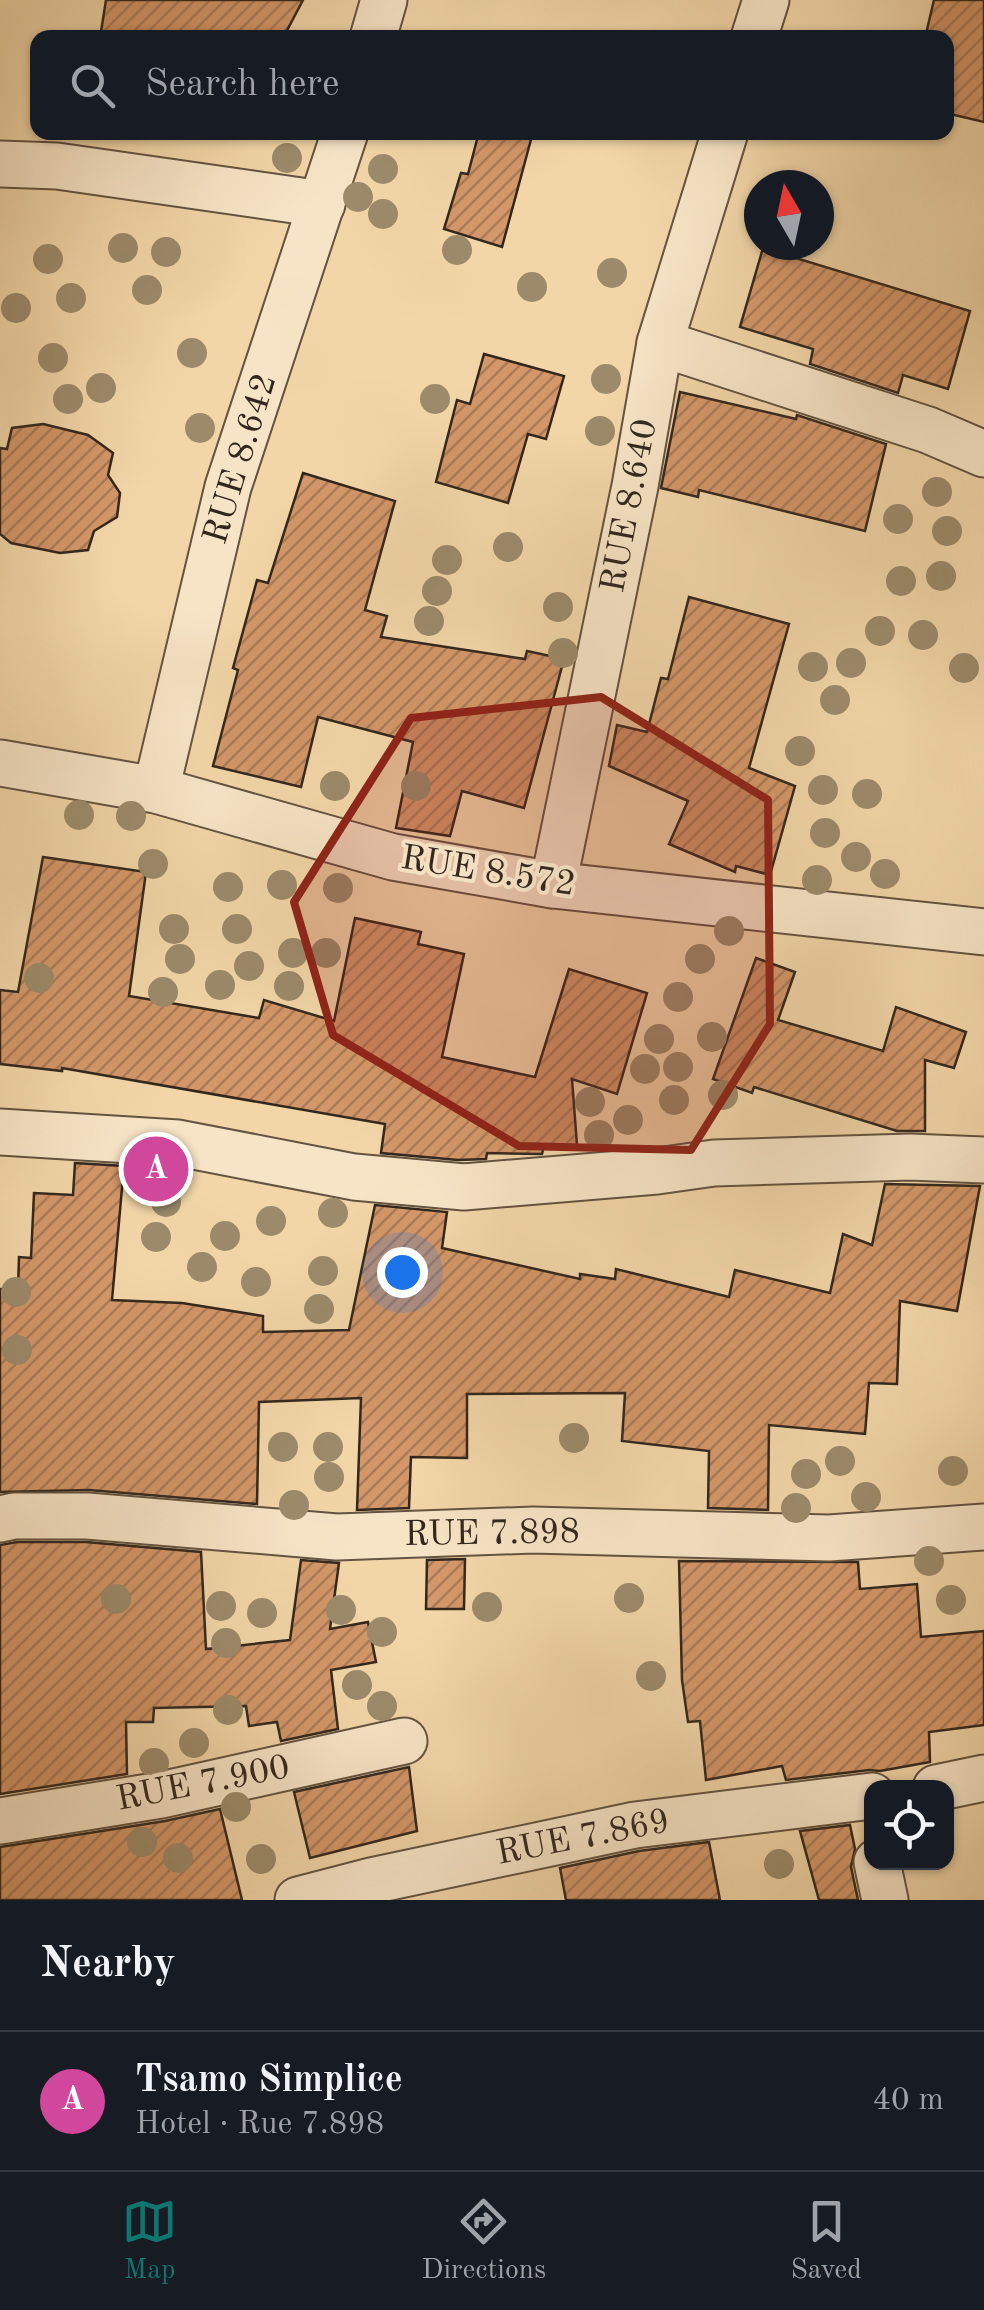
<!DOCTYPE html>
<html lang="en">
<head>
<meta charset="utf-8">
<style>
  body { margin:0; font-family:"Old Standard TT",serif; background:#20242c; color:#f1f3f6 }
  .controls { position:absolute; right:30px; bottom:30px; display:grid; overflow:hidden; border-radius:20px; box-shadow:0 2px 8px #0004 }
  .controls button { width:90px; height:90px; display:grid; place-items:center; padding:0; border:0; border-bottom:2px solid #363941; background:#171b24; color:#f1f3f6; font:50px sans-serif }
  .compass { position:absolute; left:744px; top:170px; width:90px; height:90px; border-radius:50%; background:#171b24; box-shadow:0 2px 8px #0004; rotate:351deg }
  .you { position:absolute; left:402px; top:1272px; width:35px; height:35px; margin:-25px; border:8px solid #fff; border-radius:50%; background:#1a73e8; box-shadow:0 0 0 15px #1a73e833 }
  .badge { display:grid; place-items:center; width:65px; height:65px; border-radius:50%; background:#0f766e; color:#fff; font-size:32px; font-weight:700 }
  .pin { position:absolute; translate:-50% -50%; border:5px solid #fff; box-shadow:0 2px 10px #0006 }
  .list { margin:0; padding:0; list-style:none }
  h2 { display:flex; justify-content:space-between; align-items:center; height:130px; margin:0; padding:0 40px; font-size:42px }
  h2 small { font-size:32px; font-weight:400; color:#9ea1a6 }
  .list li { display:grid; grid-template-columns:65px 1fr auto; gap:30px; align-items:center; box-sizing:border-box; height:140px; padding:0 40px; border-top:2px solid #363941 }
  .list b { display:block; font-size:38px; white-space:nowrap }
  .list p { margin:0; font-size:32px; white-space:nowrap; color:#9ea1a6 }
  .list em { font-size:32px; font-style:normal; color:#9ea1a6 }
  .icon { flex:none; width:55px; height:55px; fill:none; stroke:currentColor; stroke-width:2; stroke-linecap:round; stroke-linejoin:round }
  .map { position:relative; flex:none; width:984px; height:1900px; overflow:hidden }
  .search { position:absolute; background:#171b24; box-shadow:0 2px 8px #0004; left:30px; right:30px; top:30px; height:110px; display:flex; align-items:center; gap:25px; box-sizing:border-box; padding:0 35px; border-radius:20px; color:#9ea1a6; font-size:38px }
  .sheet { height:270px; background:#171b24 }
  nav { display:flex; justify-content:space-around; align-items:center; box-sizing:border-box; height:140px; border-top:2px solid #363941; background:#171b24; font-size:28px; color:#9ea1a6 }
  nav a { display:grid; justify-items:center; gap:5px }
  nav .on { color:#0f766e }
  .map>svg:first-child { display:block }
  .building { fill:url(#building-hatch); stroke:#33271d; stroke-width:2.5 }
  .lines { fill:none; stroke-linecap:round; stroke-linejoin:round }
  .minor-casing { stroke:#635340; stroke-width:49 }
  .minor { stroke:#f7e4c6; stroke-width:45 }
  .tree { fill:#9c8a6a }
  .marked { fill:#8f2418; fill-opacity:0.2; stroke:#8f2418; stroke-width:8; stroke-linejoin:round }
  .labels { text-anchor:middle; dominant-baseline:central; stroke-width:8; stroke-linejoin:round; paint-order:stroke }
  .street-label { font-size:35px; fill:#33271d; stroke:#f7e4c6 }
</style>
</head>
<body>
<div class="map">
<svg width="984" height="1900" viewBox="0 0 984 1900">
  <defs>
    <pattern id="building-hatch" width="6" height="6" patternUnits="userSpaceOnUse" patternTransform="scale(2.5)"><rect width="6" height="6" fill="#d39769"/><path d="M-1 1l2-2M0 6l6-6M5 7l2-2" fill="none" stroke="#ac7b56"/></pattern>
  </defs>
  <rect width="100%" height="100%" fill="#f2d6a8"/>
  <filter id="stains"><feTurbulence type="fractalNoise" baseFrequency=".002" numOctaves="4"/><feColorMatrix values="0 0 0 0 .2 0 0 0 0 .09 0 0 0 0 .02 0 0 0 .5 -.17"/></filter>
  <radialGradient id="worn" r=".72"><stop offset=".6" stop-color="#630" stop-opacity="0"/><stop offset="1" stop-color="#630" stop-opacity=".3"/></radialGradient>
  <!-- building -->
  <g class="building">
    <path d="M 106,0 L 303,0 L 283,38 L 100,38 Z"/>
    <path d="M 934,0 L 984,0 L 984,122 L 946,113 L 946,38 L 925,38 Z"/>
    <path d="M 479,132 L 533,132 L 502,247 L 444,229 L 461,173 L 468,174 Z"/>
    <path d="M 763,248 L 970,311 L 948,389 L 903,375 L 898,393 L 810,364 L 813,349 L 740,327 Z"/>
    <path d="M 484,354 L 564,376 L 546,439 L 528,434 L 508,503 L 436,482 L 457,400 L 470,404 Z"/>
    <path d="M 680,392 L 796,419 L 797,415 L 886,444 L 865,531 L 699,490 L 698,497 L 661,488 Z"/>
    <path d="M 43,424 L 88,435 L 113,453 L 108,475 L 120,493 L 117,517 L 94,531 L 88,550 L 60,553 L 11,543 L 0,534 L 0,448 L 7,449 L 12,428 Z"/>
    <path d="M 303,473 L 395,501 L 365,610 L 387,616 L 381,637 L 525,659 L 527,651 L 564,659 L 524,808 L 462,791 L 450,836 L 396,828 L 413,742 L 318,717 L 301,787 L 213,766 L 238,670 L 233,668 L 257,580 L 268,583 Z"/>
    <path d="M 689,597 L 789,624 L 749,768 L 795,786 L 770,875 L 736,866 L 735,872 L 669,844 L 688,801 L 609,766 L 617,725 L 647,732 L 661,678 L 668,679 Z"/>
    <path d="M 43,857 L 146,872 L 129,996 L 259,1018 L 264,1000 L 334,1021 L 355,918 L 421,932 L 418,944 L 464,954 L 442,1057 L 535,1077 L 569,969 L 647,993 L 617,1094 L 572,1079 L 577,1145 L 544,1146 L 542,1154 L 487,1153 L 486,1159 L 458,1160 L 381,1153 L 385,1124 L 62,1068 L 62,1071 L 0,1064 L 0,990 L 18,992 Z"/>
    <path d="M 756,958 L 795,972 L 778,1020 L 883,1051 L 896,1007 L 966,1032 L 954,1068 L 925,1060 L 925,1131 L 897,1131 L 754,1087 L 752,1093 L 713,1079 Z"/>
    <path d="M 75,1163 L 124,1166 L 112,1300 L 182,1303 L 263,1316 L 263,1332 L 349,1330 L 375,1205 L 447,1212 L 442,1248 L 580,1279 L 580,1274 L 615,1279 L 616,1269 L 729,1297 L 735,1270 L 830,1293 L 843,1234 L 872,1245 L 885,1184 L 980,1186 L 957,1311 L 900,1301 L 897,1384 L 869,1383 L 865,1434 L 769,1425 L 768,1510 L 708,1508 L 709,1451 L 622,1441 L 625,1393 L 467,1394 L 467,1458 L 411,1457 L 409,1508 L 357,1510 L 361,1398 L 259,1402 L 257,1504 L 89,1490 L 0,1492 L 0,1289 L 18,1289 L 19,1257 L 31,1258 L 34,1193 L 73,1195 Z"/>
    <path d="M 17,1542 L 86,1542 L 201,1552 L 206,1649 L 290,1640 L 301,1560 L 339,1563 L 330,1629 L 368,1622 L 376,1662 L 331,1670 L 338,1729 L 281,1741 L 277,1722 L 249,1726 L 246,1706 L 154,1708 L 153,1722 L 126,1722 L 127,1774 L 0,1794 L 0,1545 Z"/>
    <path d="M 465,1559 L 464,1609 L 426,1609 L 427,1560 Z"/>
    <path d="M 679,1561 L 858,1562 L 860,1589 L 917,1584 L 921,1637 L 984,1631 L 984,1725 L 929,1732 L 930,1762 L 880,1771 L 869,1770 L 786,1780 L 782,1766 L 706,1780 L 700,1721 L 688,1722 L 682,1680 Z"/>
    <path d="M 409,1767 L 417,1831 L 310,1858 L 294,1792 Z"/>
    <path d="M 220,1809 L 242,1900 L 0,1900 L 0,1847 L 165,1821 Z"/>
    <path d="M 850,1825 L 855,1849 L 851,1867 L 858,1900 L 819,1900 L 800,1831 Z"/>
    <path d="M 709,1842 L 720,1900 L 566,1900 L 560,1868 L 639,1851 Z"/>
  </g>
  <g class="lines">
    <!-- minor casing -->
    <g class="minor-casing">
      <g id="minor">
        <path d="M 373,38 L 384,0"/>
        <path d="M 754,38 L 766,0"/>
        <path d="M 0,164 L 57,166 L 322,204"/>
        <path d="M 660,343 L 928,430 L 984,454"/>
        <path d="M 0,763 L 156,790 L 393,857 L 553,885 L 984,932"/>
        <path d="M 156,790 L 228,487 L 345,132"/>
        <path d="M 553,885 L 635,486 L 660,343 L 725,132"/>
        <path d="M 0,1132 L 178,1143 L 354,1177 L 464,1187 L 657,1171 L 714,1163 L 910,1157 L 984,1160"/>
        <path d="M 0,1519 L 14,1516 L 87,1516 L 337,1537 L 533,1530 L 829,1538 L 984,1527"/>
        <path d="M 936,1788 L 984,1778"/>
        <path d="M 0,1821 L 161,1795 L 404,1741"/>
        <path d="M 877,1862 L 885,1900"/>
        <path d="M 298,1900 L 371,1881 L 635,1825 L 872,1796"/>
      </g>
    </g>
    <!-- minor -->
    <use href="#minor" class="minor"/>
  </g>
  <!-- trees -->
  <g class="tree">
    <circle cx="287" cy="158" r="15"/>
    <circle cx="383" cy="169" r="15"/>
    <circle cx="358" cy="197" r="15"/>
    <circle cx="383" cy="214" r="15"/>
    <circle cx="123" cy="248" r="15"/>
    <circle cx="457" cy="250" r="15"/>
    <circle cx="166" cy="252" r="15"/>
    <circle cx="48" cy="259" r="15"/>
    <circle cx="612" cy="273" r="15"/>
    <circle cx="532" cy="287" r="15"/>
    <circle cx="147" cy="290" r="15"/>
    <circle cx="71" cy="298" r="15"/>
    <circle cx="16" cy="308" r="15"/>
    <circle cx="192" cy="353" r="15"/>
    <circle cx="53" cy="358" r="15"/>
    <circle cx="606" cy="379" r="15"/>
    <circle cx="101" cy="388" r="15"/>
    <circle cx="68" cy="399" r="15"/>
    <circle cx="435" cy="399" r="15"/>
    <circle cx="200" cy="428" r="15"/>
    <circle cx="600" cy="431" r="15"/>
    <circle cx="937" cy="492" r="15"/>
    <circle cx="898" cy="519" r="15"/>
    <circle cx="947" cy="531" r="15"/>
    <circle cx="508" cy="547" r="15"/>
    <circle cx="447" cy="560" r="15"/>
    <circle cx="941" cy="576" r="15"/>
    <circle cx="901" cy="581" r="15"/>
    <circle cx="437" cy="591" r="15"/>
    <circle cx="558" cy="607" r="15"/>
    <circle cx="429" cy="621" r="15"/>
    <circle cx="880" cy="631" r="15"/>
    <circle cx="923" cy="635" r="15"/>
    <circle cx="563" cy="653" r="15"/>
    <circle cx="851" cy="663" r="15"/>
    <circle cx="813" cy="667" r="15"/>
    <circle cx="964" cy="668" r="15"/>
    <circle cx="835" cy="700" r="15"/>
    <circle cx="800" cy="751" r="15"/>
    <circle cx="335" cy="786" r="15"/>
    <circle cx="416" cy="786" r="15"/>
    <circle cx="823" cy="790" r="15"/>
    <circle cx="867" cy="794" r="15"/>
    <circle cx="79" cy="815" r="15"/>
    <circle cx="131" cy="816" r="15"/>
    <circle cx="825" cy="833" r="15"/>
    <circle cx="856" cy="857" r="15"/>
    <circle cx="153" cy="864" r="15"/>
    <circle cx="885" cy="874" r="15"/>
    <circle cx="817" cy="880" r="15"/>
    <circle cx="282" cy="885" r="15"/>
    <circle cx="228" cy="887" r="15"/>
    <circle cx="338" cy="888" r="15"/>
    <circle cx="174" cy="929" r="15"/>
    <circle cx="237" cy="929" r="15"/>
    <circle cx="729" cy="931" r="15"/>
    <circle cx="293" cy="953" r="15"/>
    <circle cx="326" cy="953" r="15"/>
    <circle cx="180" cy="959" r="15"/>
    <circle cx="700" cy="959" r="15"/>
    <circle cx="249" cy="966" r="15"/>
    <circle cx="39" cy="978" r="15"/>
    <circle cx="220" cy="985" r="15"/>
    <circle cx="289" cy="986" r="15"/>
    <circle cx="163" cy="992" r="15"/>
    <circle cx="678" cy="997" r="15"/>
    <circle cx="712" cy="1037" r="15"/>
    <circle cx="659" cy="1039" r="15"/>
    <circle cx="678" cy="1067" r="15"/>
    <circle cx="645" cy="1069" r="15"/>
    <circle cx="723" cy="1095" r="15"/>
    <circle cx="674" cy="1100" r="15"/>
    <circle cx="590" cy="1102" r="15"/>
    <circle cx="628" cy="1120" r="15"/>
    <circle cx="599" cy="1135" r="15"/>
    <circle cx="166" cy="1202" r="15"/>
    <circle cx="333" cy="1213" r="15"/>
    <circle cx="271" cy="1221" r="15"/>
    <circle cx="225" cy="1236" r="15"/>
    <circle cx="156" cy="1237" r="15"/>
    <circle cx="202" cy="1267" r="15"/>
    <circle cx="323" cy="1271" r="15"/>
    <circle cx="256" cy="1282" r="15"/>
    <circle cx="16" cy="1292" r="15"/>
    <circle cx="319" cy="1309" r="15"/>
    <circle cx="17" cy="1350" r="15"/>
    <circle cx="574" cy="1438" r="15"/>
    <circle cx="283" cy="1447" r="15"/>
    <circle cx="328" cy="1447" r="15"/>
    <circle cx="840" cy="1461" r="15"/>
    <circle cx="953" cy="1471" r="15"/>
    <circle cx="806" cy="1474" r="15"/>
    <circle cx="329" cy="1477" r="15"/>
    <circle cx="866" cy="1497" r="15"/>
    <circle cx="294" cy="1505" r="15"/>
    <circle cx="796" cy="1508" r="15"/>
    <circle cx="929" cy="1561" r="15"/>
    <circle cx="629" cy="1598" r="15"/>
    <circle cx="116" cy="1599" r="15"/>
    <circle cx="951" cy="1600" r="15"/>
    <circle cx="221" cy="1606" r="15"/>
    <circle cx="487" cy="1607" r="15"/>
    <circle cx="341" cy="1610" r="15"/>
    <circle cx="262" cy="1613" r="15"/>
    <circle cx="382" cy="1632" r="15"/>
    <circle cx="226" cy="1643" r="15"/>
    <circle cx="651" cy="1676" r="15"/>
    <circle cx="357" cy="1685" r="15"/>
    <circle cx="382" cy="1706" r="15"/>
    <circle cx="228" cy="1710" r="15"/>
    <circle cx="194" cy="1743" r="15"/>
    <circle cx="154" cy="1763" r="15"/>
    <circle cx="236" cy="1807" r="15"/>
    <circle cx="142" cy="1842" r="15"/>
    <circle cx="178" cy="1858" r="15"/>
    <circle cx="261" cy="1859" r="15"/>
    <circle cx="779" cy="1864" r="15"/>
  </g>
  <!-- marked area -->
  <path class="marked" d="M 601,697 L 768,800 L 770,1024 L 691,1150 L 519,1146 L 333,1035 L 294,902 L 411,718 Z"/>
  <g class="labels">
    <!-- street labels -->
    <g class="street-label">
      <text transform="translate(241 459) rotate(-73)">RUE 8.642</text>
      <text transform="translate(630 506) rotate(-79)">RUE 8.640</text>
      <text transform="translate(488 872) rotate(9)">RUE 8.572</text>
      <text transform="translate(492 1534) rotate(-1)">RUE 7.898</text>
      <text transform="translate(203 1784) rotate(-11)">RUE 7.900</text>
      <text transform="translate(583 1838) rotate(-11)">RUE 7.869</text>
    </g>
  </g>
  <rect width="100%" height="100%" filter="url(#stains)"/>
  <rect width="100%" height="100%" fill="url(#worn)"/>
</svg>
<div class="controls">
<button><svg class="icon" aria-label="locate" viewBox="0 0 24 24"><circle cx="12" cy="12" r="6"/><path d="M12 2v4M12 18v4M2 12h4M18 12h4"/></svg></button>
</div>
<svg class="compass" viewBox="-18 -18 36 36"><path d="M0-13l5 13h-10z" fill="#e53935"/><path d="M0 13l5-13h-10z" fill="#9ea1a6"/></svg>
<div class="you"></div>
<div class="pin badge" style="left:156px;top:1169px;background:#d1479c">A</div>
<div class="search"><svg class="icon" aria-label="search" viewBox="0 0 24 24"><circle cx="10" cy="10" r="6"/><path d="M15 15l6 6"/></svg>Search here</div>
</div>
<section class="sheet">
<h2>Nearby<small></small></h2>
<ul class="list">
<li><span class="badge" style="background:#d1479c">A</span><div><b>Tsamo Simplice</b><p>Hotel · Rue 7.898</p></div><em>40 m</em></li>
</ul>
</section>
<nav>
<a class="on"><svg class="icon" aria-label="map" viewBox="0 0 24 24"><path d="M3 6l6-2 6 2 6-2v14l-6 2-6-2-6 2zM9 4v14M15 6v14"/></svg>Map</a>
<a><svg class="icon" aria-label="directions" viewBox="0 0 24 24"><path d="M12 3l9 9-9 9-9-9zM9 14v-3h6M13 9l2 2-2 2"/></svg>Directions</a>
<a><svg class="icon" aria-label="saved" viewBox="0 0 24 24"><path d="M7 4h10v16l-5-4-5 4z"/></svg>Saved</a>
</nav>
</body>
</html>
